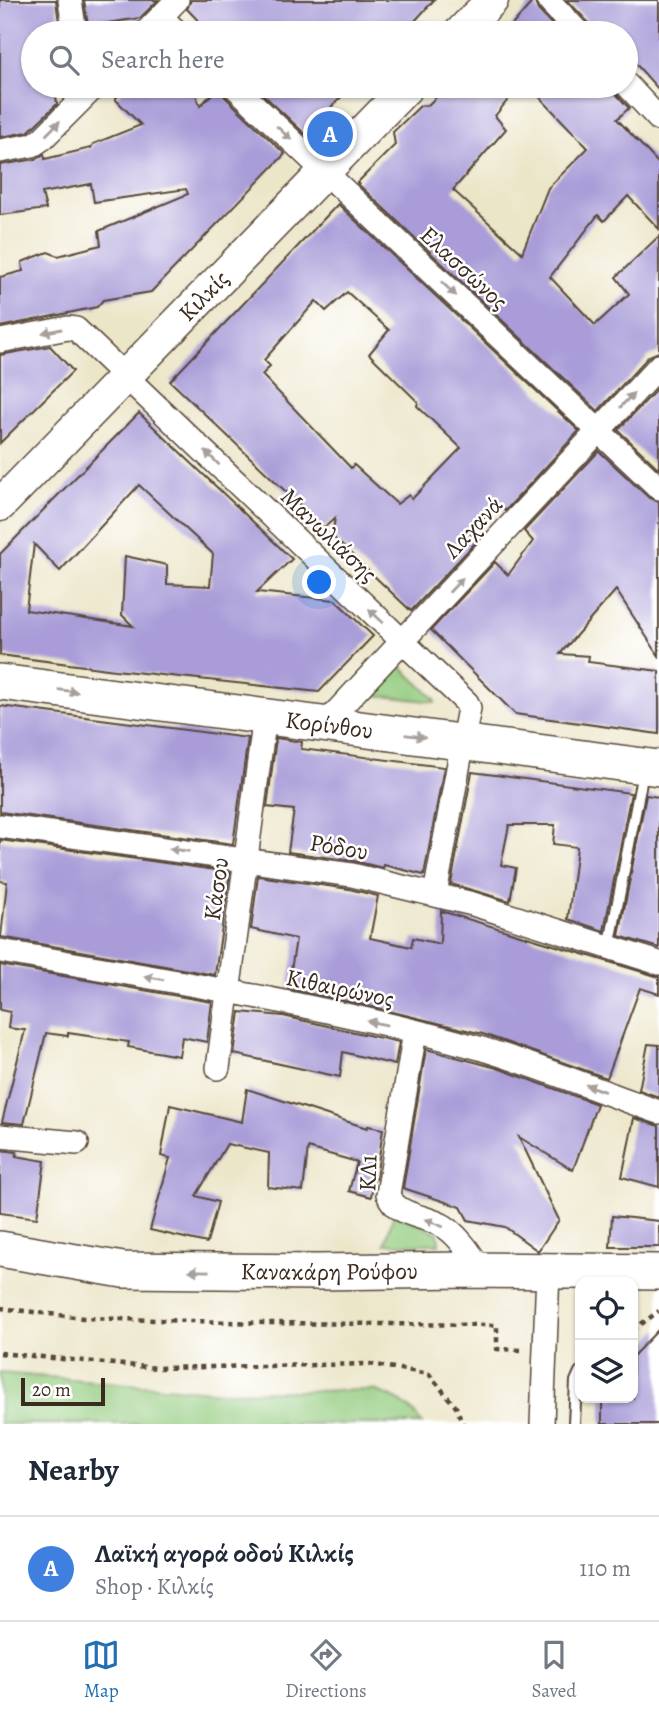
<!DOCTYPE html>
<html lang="en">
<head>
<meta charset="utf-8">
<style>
  body { margin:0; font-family:Alegreya,serif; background:#f2f2f3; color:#1f2937 }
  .controls { position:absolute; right:21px; bottom:21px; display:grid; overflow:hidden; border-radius:14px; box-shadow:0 2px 5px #0004 }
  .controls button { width:63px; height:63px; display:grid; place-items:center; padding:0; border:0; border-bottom:2px solid #e0e1e3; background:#fff; color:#1f2937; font:35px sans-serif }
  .scale { position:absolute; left:21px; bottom:18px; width:84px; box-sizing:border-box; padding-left:7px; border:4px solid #3b2a1e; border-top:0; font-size:19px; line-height:24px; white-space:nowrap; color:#3b2a1e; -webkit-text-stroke:5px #fff; paint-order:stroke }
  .you { position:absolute; left:320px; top:583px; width:24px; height:24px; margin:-18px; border:5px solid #fff; border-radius:50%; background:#1a73e8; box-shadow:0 0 0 10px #1a73e833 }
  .badge { display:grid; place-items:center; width:46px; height:46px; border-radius:50%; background:#1f6fb2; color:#fff; font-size:23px; font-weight:700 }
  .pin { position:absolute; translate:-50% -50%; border:4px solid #fff; box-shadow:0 2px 7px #0006 }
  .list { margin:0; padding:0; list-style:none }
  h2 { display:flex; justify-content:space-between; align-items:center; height:91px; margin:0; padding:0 28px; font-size:30px }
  h2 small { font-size:23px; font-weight:400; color:#747a83 }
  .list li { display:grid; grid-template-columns:46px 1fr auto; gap:21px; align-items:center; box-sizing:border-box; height:105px; padding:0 28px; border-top:2px solid #e0e1e3 }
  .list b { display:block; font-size:26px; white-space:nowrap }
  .list p { margin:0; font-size:23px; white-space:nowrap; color:#747a83 }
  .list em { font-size:23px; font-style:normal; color:#747a83 }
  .icon { flex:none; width:38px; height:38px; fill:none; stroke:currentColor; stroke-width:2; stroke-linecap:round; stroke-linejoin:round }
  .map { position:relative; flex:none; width:659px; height:1424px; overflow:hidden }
  .search { position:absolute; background:#fff; box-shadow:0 2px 5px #0004; left:21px; right:21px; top:21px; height:77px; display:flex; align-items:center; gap:18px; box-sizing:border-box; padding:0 24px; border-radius:38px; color:#747a83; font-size:26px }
  .sheet { height:196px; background:#fff }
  nav { display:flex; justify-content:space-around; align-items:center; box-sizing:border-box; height:98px; border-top:2px solid #e0e1e3; background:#fff; font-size:19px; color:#747a83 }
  nav a { display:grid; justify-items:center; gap:4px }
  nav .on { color:#1f6fb2 }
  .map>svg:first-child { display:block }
  .green { fill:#93cb7e; stroke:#677a4e; stroke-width:2 }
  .building { fill:#a99cd8; fill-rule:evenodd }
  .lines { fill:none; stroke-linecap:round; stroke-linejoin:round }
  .lane-casing { stroke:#564638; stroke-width:14 }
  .street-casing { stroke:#564638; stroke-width:26 }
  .secondary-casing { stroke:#564638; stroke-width:35 }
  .primary-casing { stroke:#564638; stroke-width:38 }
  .path { stroke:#564638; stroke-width:4.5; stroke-dasharray:5 5; stroke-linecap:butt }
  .lane { stroke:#fff; stroke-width:10 }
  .street { stroke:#fff; stroke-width:23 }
  .secondary { stroke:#fff; stroke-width:32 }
  .primary { stroke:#fff; stroke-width:35 }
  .oneway { fill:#a79f9a }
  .labels { text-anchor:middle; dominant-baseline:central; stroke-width:5; stroke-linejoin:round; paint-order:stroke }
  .street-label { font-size:24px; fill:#3b2a1e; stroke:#fff }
</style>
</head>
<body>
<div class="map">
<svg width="659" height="1424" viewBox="0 0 659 1424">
  <rect width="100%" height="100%" fill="#fff"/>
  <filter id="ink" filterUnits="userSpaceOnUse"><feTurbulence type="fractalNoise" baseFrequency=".0143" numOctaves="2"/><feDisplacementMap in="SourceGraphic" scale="14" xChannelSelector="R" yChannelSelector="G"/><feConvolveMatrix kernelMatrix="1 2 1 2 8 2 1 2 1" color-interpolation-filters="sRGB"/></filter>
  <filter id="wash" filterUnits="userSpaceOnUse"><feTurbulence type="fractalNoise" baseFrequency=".00686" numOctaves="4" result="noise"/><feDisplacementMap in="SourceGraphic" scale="28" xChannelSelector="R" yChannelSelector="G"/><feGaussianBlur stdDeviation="1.57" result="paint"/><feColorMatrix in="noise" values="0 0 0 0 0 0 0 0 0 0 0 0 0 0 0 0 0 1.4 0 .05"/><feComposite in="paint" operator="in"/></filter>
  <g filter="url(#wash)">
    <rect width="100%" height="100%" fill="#ece6c9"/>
    <!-- green -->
    <g class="green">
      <path d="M 395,661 L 435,699 L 435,702 L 364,694 Z"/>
      <path d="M 394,1213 L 438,1233 L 439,1244 L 385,1244 Z"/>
      <path d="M 0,1373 L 223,1392 L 374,1390 C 396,1398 409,1403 422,1424 L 0,1424 Z"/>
    </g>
    <g id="blocks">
      <!-- building -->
      <g class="building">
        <path d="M 0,0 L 56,0 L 60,30 L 33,33 L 33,86 L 55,86 L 57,104 L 28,132 L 0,137 Z"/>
        <path d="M 84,0 L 158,0 L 140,18 L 88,26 Z"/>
        <path d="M 191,0 L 434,0 L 404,33 L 210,33 L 187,9 Z"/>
        <path d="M 534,0 L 538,10 L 560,33 L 505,33 Z"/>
        <path d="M 567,0 L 659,0 L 659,90 L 626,53 L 626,33 L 593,33 L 589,23 Z"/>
        <path d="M 127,86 L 193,86 L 200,106 L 220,86 L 224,96 L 285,154 L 151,292 L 103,300 L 97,307 L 0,327 L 0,277 L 23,271 L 22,262 L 48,252 L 58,256 L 101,245 L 99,231 L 188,194 L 186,189 L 94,202 L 91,184 L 42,193 L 46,209 L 0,215 L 0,165 L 36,159 L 44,154 L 45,159 L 91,148 L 93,144 L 141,125 L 115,99 Z"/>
        <path d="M 254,86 L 352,86 L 305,134 Z"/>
        <path d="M 448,86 L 519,86 L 495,116 L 506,129 L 453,190 L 522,253 L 548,188 L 588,148 L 529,86 L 612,86 L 616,94 L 629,108 L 617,119 L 659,164 L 659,229 L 628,196 L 604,221 L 598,215 L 550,277 L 595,325 L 629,294 L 616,277 L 659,236 L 659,352 L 649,356 L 598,411 L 357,183 L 395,145 L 393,132 L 420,106 L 428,105 Z"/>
        <path d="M 338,204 L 579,431 L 505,511 L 496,502 L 469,538 L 475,543 L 411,611 L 332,536 L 335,518 L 324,528 L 170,381 ZM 347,292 L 389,330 L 369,354 L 418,402 L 417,406 L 461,448 L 412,499 L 409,495 L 397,504 L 354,465 L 351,468 L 262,375 L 270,366 L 264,360 L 316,301 L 326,311 Z"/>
        <path d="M 50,346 L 73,371 L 0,443 L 0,355 Z"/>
        <path d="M 659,387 L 659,469 L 618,430 Z"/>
        <path d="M 139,413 L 292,559 L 257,592 L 335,600 L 373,636 L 319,692 L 115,670 L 0,655 L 0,554 ZM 139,485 L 213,554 L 210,586 L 167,584 L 167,565 L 125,556 L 122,615 L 133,626 L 26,610 L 34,544 L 60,571 Z"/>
        <path d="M 599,451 L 649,498 L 659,502 L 659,656 L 616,590 L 560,654 L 589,656 L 588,662 L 659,671 L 659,734 L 515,714 L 431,630 L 495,562 L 508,575 L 533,541 L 524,531 Z"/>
        <path d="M 0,706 L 248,738 L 233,844 L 0,812 Z"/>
        <path d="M 276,738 L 302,742 L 301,749 L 444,767 L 424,875 L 384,865 L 383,868 L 354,861 L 288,852 L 294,810 L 267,807 Z"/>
        <path d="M 472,772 L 631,793 L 604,931 L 568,919 L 577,847 L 553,844 L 555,825 L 509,825 L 501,865 L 516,868 L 510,901 L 451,884 Z"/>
        <path d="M 646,795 L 659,797 L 659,948 L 619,936 Z"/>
        <path d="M 0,840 L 230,872 L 215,975 L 1,937 L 7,882 L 0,881 Z"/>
        <path d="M 258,876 L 349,889 L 378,896 L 370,938 L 411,947 L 413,938 L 440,944 L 441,911 L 659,977 L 659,994 L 640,988 L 607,1078 L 483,1034 L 364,1005 L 288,989 L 296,939 L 251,929 Z"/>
        <path d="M 0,965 L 212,1002 L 207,1042 L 182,1037 L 179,1056 L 128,1047 L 129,1042 L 68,1033 L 68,1036 L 46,1033 L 24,1124 L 2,1122 L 25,1030 L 8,1028 L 10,1012 L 0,1010 Z"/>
        <path d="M 240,1012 L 283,1016 L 399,1042 L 395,1065 L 343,1052 L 340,1077 L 234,1054 Z"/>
        <path d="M 648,1044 L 659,1045 L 659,1097 L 639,1090 Z"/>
        <path d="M 426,1049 L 497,1068 L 597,1104 L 573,1170 L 519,1137 L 559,1220 L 538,1251 L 505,1227 L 468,1220 L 461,1207 L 403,1188 Z"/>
        <path d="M 247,1089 L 367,1128 L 368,1126 L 383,1129 L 376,1179 L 374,1178 L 371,1197 L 349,1191 L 357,1162 L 308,1148 L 303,1191 L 268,1187 L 269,1153 L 227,1144 L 196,1196 L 218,1202 L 207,1243 L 150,1230 L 170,1158 L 161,1156 L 170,1105 L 242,1122 Z"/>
        <path d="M 634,1118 L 659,1126 L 659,1187 L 622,1177 Z"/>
        <path d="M 0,1150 L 17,1152 L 16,1156 L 45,1161 L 37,1218 L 0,1213 Z"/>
        <path d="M 612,1216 L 659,1221 L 659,1247 L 610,1247 Z"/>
        <path d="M 659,1329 L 659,1424 L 602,1424 L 602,1398 L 633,1398 L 633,1356 Z"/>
      </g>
    </g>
  </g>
  <g filter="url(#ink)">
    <use href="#blocks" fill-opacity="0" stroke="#564638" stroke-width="2"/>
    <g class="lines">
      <!-- lane casing -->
      <g class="lane-casing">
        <g id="lane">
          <path d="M 609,948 L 643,772"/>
          <path d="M 574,1424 L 576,1381 L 580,1372"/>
        </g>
      </g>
      <!-- street casing -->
      <g class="street-casing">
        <g id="street">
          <path d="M 70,0 L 75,33"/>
          <path d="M 548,0 L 579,33"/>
          <path d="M 161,17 L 178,33"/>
          <path d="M 145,33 L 177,0"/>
          <path d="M 626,84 L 659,119"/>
          <path d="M 234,86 L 659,488"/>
          <path d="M 0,151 L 33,145 L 42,139 L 95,86"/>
          <path d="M 0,341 L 68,328 L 76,329 L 467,703 L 469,708 L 435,894"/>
          <path d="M 325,724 L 659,366"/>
          <path d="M 0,826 L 352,875 L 473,904 L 659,963"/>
          <path d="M 0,951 C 160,979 322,1004 479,1048 C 540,1066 599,1091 659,1112"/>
          <path d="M 415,1032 L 388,1194 C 396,1217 426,1215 445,1227 C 460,1237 472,1256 481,1270"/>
          <path d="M 218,1068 L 265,716"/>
          <path d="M 0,1136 L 77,1143"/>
          <path d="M 542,1424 L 548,1272"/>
        </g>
      </g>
      <!-- secondary casing -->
      <g class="secondary-casing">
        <g id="secondary">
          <path d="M 460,33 L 492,0"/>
          <path id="s1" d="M 0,505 L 408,86"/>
        </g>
      </g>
      <!-- primary casing -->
      <g class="primary-casing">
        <g id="primary">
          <path id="s2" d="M 0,682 L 659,768"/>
          <path id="s3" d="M 0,1249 L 123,1270 L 316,1272 L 465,1270 L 659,1272"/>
        </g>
      </g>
      <!-- path -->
      <g class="path">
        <path d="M 0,1308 L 83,1318 L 266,1323 L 497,1325 L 497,1349 L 520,1350"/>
        <path d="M 633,1330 L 659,1311"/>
        <path d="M 0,1353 L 157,1368 L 370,1364 L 429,1374 L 456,1407 L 463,1424"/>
      </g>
      <!-- lane -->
      <use href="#lane" class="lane"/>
      <!-- street -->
      <use href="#street" class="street"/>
      <!-- secondary -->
      <use href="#secondary" class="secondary"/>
      <!-- primary -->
      <use href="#primary" class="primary"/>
    </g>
    <!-- one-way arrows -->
    <defs><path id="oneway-solid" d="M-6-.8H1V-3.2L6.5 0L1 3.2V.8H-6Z" transform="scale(1.75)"/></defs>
    <g class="oneway">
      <use href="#oneway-solid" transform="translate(53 128) rotate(-45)"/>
      <use href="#oneway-solid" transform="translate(284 133) rotate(43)"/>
      <use href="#oneway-solid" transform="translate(449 289) rotate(43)"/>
      <use href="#oneway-solid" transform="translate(52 331) rotate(169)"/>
      <use href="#oneway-solid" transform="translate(627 400) rotate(-47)"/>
      <use href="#oneway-solid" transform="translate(212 458) rotate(-136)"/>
      <use href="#oneway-solid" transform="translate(456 585) rotate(-47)"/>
      <use href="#oneway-solid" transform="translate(376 616) rotate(-136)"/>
      <use href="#oneway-solid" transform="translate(68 691) rotate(7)"/>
      <use href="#oneway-solid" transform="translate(415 736) rotate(7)"/>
      <use href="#oneway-solid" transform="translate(179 850) rotate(-172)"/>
      <use href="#oneway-solid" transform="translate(154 978) rotate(-170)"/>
      <use href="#oneway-solid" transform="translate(377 1023) rotate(-168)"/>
      <use href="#oneway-solid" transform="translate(595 1088) rotate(-160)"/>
      <use href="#oneway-solid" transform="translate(434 1223) rotate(-158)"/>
      <use href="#oneway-solid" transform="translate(199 1271) rotate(-179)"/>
    </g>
  </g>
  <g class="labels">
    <!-- street labels -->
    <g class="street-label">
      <text transform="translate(464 268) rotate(43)">Ελασσώνος</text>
      <text stroke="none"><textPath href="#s1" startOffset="292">Κιλκίς</textPath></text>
      <text transform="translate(473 527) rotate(-47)">Λαχανά</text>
      <text transform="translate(329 535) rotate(44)">Μανωλιάσης</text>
      <text stroke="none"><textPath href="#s2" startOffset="332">Κορίνθου</textPath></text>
      <text transform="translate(339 847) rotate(10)">Ρόδου</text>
      <text transform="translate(216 889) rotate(-82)">Κάσου</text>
      <text transform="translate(340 988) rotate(12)">Κιθαιρώνος</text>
      <text transform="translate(368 1173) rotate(-88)">ΚΛ1</text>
      <text stroke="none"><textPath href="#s3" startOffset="331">Κανακάρη Ρούφου</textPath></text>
    </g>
  </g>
</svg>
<div class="controls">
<button><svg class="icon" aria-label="locate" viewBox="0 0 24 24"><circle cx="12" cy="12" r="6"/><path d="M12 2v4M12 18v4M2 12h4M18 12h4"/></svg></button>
<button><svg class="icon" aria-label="layers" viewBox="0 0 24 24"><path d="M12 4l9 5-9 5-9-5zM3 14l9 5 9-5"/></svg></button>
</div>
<div class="scale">20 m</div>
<div class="you"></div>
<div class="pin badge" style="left:330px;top:134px;background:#3f7fe0">A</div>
<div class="search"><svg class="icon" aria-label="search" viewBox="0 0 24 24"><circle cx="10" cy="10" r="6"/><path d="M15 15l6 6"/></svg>Search here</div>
</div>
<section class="sheet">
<h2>Nearby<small></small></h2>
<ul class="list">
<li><span class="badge" style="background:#3f7fe0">A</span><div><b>Λαϊκή αγορά οδού Κιλκίς</b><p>Shop · Κιλκίς</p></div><em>110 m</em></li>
</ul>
</section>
<nav>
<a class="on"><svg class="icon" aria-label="map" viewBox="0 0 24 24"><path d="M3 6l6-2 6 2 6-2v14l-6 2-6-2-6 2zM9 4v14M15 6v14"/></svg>Map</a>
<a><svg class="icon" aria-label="directions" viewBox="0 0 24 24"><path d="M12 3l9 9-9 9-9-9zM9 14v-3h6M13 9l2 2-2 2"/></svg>Directions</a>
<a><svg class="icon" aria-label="saved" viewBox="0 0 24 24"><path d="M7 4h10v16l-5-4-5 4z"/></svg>Saved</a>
</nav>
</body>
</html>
